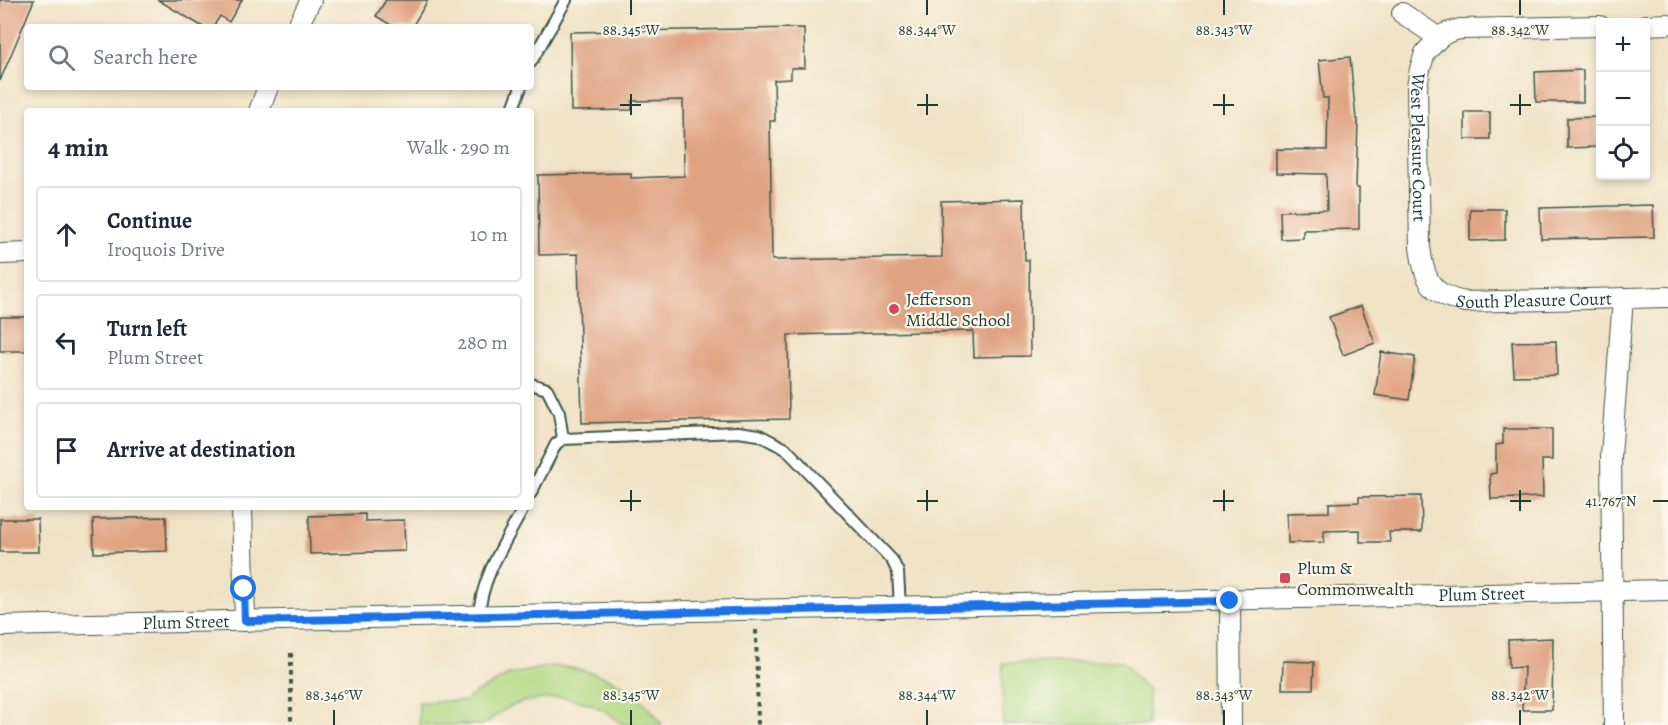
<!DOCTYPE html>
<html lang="en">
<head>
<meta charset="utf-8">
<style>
  body { margin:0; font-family:Alegreya,serif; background:#f2f2f3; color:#1f2937 }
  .controls { position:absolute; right:18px; top:18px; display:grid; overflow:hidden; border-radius:6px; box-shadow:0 3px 9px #0003 }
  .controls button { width:54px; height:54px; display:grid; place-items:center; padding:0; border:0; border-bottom:2px solid #e0e1e3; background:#fff; color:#1f2937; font:30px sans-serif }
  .stop { position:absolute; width:18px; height:18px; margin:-14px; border:4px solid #1a73e8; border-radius:50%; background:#fff }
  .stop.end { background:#1a73e8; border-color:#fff; box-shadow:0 2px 6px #0008 }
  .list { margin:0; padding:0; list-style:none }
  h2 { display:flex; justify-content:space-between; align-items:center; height:78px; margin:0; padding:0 24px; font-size:26px }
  h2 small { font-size:20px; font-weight:400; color:#747a83 }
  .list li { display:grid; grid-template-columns:39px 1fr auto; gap:18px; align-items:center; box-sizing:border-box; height:96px; margin:0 12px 12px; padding:0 12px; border:2px solid #e0e1e3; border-radius:6px }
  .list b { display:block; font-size:22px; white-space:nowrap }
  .list p { margin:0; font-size:20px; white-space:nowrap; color:#747a83 }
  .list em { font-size:20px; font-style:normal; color:#747a83 }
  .icon { flex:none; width:33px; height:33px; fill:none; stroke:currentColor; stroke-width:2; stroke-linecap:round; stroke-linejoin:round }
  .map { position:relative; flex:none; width:1668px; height:725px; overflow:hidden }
  .search { position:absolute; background:#fff; box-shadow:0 3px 9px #0003; left:24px; top:24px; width:510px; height:66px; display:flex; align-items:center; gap:15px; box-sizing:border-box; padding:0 21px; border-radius:6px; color:#747a83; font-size:22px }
  .panel { position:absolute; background:#fff; box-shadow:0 3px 9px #0003; left:24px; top:108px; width:510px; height:402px; border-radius:6px }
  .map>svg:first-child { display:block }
  .green { fill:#b1d882; stroke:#688a5b; stroke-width:1.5 }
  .building { fill:#e0a382 }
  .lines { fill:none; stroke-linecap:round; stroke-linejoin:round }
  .lane-casing { stroke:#3e564a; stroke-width:14 }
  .street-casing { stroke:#3e564a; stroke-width:22 }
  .path { stroke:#3e564a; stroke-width:4; stroke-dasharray:4.5 4.5; stroke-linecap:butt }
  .lane { stroke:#fff; stroke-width:10 }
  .street { stroke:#fff; stroke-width:20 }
  .route { stroke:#1a73e8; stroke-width:8 }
  .ticks { fill:none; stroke:#1f3d34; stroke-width:2 }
  .poi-dot { fill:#d1495b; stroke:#fbf7ec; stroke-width:2 }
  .labels { text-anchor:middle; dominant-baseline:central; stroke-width:4.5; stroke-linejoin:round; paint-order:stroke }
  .street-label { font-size:18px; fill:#1f3d34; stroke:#fbf7ec }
  .poi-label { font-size:18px; fill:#1f3d34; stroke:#fbf7ec; text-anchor:start }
  .ticks-label { font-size:15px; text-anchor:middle; fill:#1f3d34; stroke:#fbf7ec; stroke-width:4.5; stroke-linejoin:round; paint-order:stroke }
</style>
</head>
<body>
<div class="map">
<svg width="1668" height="725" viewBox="0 0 1668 725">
  <rect width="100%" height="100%" fill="#fbf7ec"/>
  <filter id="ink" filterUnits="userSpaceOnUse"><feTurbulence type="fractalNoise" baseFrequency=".0167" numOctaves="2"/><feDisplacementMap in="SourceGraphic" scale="12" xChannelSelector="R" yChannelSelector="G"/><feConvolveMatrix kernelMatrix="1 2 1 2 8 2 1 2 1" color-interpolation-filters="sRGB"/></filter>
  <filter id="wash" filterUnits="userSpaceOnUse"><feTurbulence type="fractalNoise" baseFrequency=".008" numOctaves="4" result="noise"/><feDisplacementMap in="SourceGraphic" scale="24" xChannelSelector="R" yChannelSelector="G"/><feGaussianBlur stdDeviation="1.35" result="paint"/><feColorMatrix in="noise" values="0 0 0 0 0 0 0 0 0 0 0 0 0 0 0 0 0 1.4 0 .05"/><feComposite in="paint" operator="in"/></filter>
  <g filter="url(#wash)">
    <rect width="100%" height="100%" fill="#f0e2c5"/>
    <!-- green -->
    <g class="green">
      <path d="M 1122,661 L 1148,691 L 1148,725 L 1003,725 L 1003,663 Z"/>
      <path d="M 551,666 C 598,669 636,684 662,725 L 624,725 L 607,712 L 591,704 L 563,697 L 526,701 L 509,707 L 483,725 L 419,725 L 419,702 L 465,701 L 474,694 L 509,675 Z"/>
    </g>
    <g id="blocks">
      <!-- building -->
      <g class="building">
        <path d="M 0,0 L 34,0 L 0,81 Z"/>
        <path d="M 158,0 L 242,0 L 229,22 L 220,16 L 213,27 L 203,27 Z"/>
        <path d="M 386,0 L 428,0 L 412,27 L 394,27 L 376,16 Z"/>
        <path d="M 804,28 L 805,68 L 791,68 L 791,79 L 774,80 L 775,121 L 770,121 L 772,260 L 942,257 L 941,201 L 1024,199 L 1025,261 L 1029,260 L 1030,356 L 974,357 L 973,331 L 788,335 L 789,419 L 582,423 L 578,254 L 539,255 L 538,175 L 631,173 L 631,178 L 684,176 L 683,100 L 632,101 L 632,110 L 571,111 L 570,32 Z"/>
        <path d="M 1350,57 L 1356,119 L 1358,119 L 1356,188 L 1359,188 L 1359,229 L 1303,230 L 1303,238 L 1281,239 L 1280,211 L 1327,210 L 1326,174 L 1276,173 L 1276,149 L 1327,150 L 1328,98 L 1323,98 L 1319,60 Z"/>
        <path d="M 1583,70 L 1583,102 L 1536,102 L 1535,72 Z"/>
        <rect x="1465" y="112" width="25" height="27"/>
        <path d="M 1597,117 L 1597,147 L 1567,148 L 1567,118 Z"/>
        <path d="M 1653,205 L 1654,237 L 1541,239 L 1540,208 Z"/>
        <path d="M 1470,209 L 1505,209 L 1505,240 L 1470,241 Z"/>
        <path d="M 1361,306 L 1375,343 L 1343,355 L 1329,317 Z"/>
        <rect x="0" y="317" width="27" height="34"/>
        <path d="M 1556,341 L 1557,375 L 1514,376 L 1512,342 Z"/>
        <path d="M 1381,352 L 1415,357 L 1409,400 L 1375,395 Z"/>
        <path d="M 1503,429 L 1552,429 L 1552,460 L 1542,460 L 1543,497 L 1491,499 L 1490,474 L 1496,473 L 1496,445 L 1503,444 Z"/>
        <path d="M 1421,496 L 1422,532 L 1389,532 L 1390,542 L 1360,542 L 1360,530 L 1324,531 L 1324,542 L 1288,543 L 1287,513 L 1329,512 L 1329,503 L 1359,502 L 1359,497 Z"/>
        <path d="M 365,514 L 365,521 L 404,520 L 405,551 L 310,554 L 309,516 Z"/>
        <path d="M 166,517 L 167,551 L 94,553 L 93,519 Z"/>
        <path d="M 0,519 L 38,519 L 39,552 L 0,552 Z"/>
        <path d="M 1553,638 L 1552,710 L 1522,710 L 1524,667 L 1509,668 L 1508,640 Z"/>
        <path d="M 1283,661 L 1314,662 L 1313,689 L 1282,689 Z"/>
      </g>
    </g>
  </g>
  <g filter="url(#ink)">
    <use href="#blocks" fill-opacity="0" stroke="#3e564a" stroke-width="1.5"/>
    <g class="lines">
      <!-- lane casing -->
      <g class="lane-casing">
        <g id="lane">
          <path d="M 531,62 L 566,0"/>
          <path d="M 512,111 L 521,87"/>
          <path d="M 531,384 L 547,389 L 559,413 L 563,439"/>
          <path d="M 531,493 L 556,444 L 563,439 L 738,432 L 759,435 L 786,449 L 892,560 L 898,572 L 900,607"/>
          <path d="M 479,616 C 481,577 506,541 524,507"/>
        </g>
      </g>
      <!-- street casing -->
      <g class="street-casing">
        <g id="street">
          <path d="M 1402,13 L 1439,38"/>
          <path d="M 1646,25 L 1668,24"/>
          <path id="s1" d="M 1600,26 L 1460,29 L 1446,33 L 1439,38 L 1425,53 L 1420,69 L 1417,87 L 1420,247 C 1424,280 1431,295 1465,302 L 1668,297"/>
          <path d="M 297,27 L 311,0"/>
          <path d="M 259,111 L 268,87"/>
          <path d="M 0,254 L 27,253"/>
          <path d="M 242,507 L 245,621"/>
          <path d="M 1230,601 L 1231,725"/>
          <path id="s2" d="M 0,626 L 1668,590"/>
          <path d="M 1614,725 L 1611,456 L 1623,298"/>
        </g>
      </g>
      <!-- path -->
      <g class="path">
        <path d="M 756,630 L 758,725"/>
        <path d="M 291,653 L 291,725"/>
      </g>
      <!-- lane -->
      <use href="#lane" class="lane"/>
      <!-- street -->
      <use href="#street" class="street"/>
    </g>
  </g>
  <g class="lines" filter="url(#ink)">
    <!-- route -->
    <path class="route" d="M 244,589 L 245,621 L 1230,601"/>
  </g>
  <!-- ticks -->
  <path class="ticks" d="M 631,0 L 631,15M 927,0 L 927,15M 1224,0 L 1224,15M 1520,0 L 1520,15M 631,94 L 631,115M 927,94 L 927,115M 1224,94 L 1224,115M 1520,94 L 1520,115M 620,105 L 641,105M 917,105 L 938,105M 1213,105 L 1234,105M 1510,105 L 1531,105M 631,490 L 631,511M 927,490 L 927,511M 1224,490 L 1224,511M 1520,490 L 1520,511M 620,501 L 641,501M 917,501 L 938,501M 1213,501 L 1234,501M 1510,501 L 1531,501M 1653,501 L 1668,501M 334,710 L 334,725M 631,710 L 631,725M 927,710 L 927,725M 1224,710 L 1224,725M 1520,710 L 1520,725"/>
  <!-- markers -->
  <g class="poi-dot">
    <circle cx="894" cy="309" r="6"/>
    <rect x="1279" y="572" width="12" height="12" rx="3"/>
  </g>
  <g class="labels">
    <!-- street labels -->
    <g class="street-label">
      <text stroke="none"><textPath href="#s1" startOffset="279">West Pleasure Court</textPath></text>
      <text stroke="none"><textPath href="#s1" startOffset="526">South Pleasure Court</textPath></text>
      <text stroke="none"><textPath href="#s2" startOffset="1482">Plum Street</textPath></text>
      <text stroke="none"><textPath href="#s2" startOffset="186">Plum Street</textPath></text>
    </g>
    <!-- poi labels -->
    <g class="poi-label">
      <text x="906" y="299">Jefferson<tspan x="906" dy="21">Middle School</tspan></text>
      <text x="1297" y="568">Plum &amp;<tspan x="1297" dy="21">Commonwealth</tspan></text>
    </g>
  </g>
  <g class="ticks-label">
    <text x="631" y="35">88.345°W</text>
    <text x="927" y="35">88.344°W</text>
    <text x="1224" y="35">88.343°W</text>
    <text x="1520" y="35">88.342°W</text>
    <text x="1611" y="506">41.767°N</text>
    <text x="334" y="700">88.346°W</text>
    <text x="631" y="700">88.345°W</text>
    <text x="927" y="700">88.344°W</text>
    <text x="1224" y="700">88.343°W</text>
    <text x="1520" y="700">88.342°W</text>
  </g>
</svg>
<div class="controls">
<button>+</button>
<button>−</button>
<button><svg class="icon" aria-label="locate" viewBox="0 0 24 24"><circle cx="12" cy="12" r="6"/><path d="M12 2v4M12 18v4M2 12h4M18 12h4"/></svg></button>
</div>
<div class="stop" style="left:244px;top:589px"></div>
<div class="stop end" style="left:1230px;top:601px"></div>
<div class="search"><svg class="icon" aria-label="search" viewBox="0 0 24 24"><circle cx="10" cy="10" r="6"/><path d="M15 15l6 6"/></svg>Search here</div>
<section class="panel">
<h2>4 min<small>Walk · 290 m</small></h2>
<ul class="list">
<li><svg class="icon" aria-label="ahead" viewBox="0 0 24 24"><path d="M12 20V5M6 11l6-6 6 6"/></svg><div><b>Continue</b><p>Iroquois Drive</p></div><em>10 m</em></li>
<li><svg class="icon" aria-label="left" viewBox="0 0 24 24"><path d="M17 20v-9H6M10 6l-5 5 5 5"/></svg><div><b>Turn left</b><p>Plum Street</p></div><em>280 m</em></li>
<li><svg class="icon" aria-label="arrive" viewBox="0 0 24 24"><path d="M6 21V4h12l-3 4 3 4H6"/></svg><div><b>Arrive at destination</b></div></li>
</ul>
</section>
</div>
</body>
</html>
